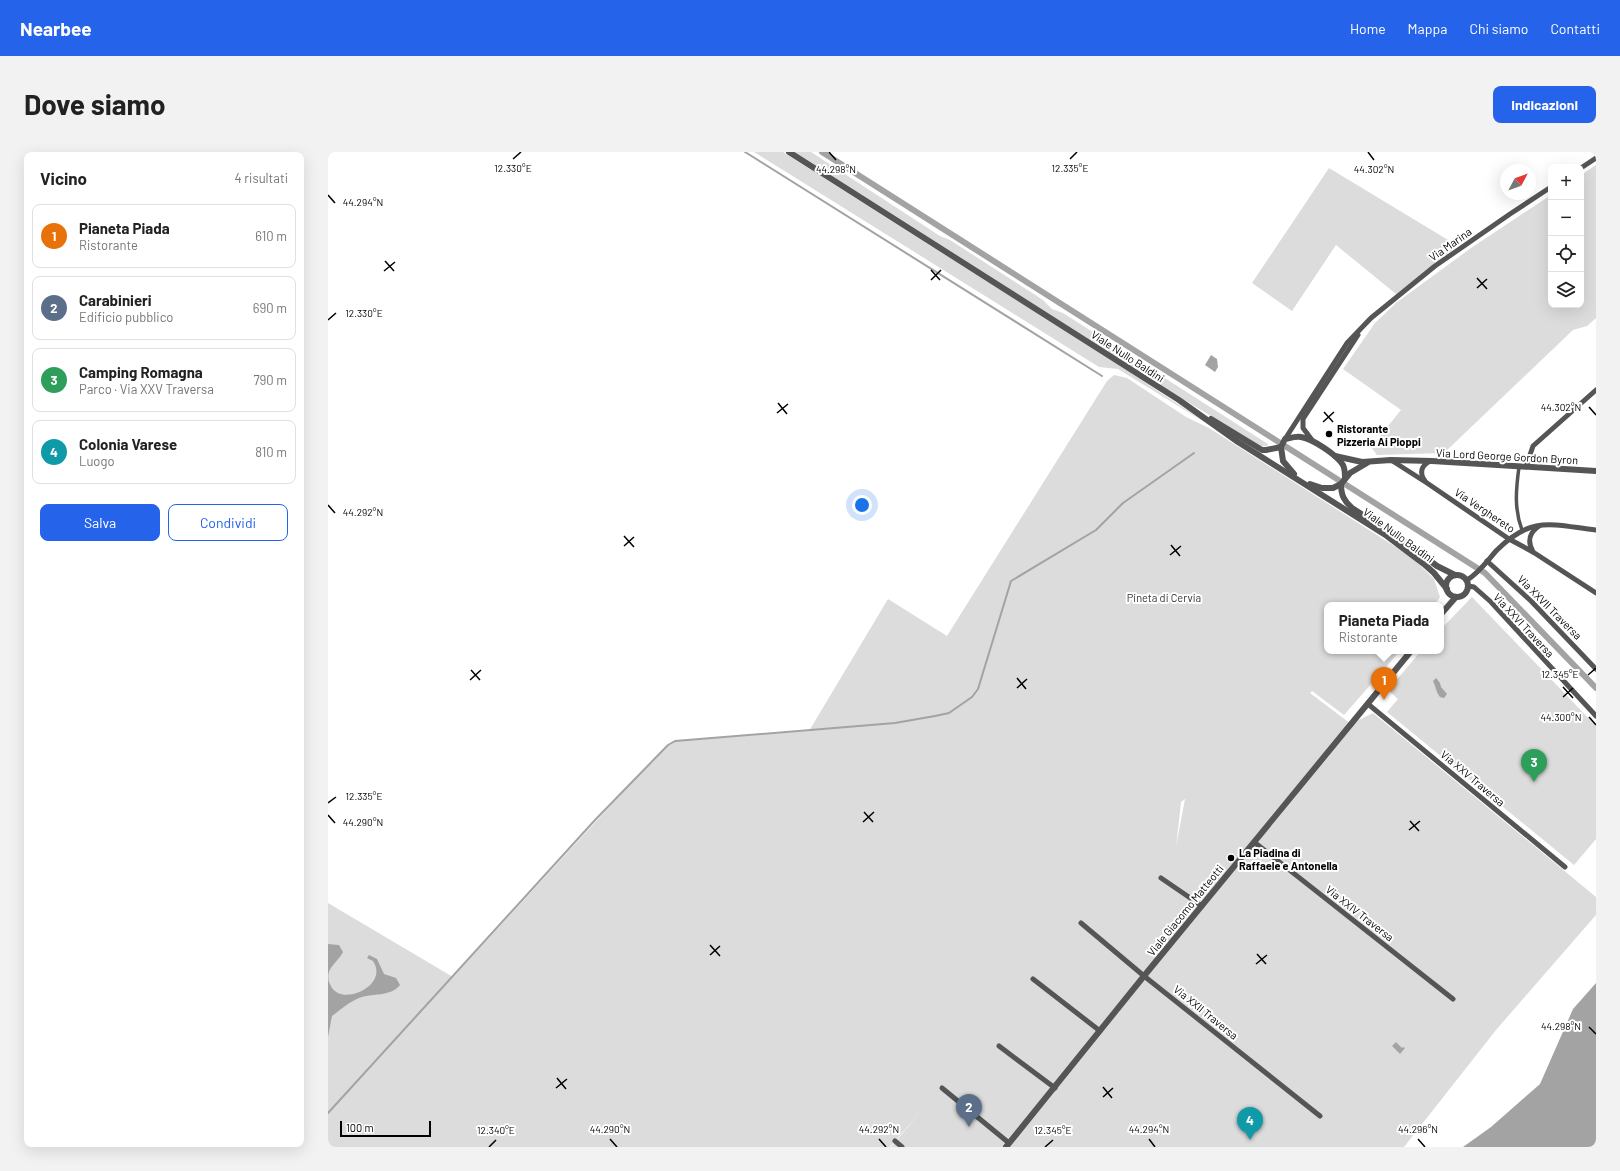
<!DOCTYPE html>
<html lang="it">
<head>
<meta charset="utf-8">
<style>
  body { margin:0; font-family:Barlow,sans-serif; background:#f2f2f2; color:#222 }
  .controls { position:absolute; right:12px; top:12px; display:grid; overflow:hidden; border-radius:8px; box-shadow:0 4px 16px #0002 }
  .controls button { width:36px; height:36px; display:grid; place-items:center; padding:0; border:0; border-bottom:1px solid #e0e0e0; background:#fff; color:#222; font:20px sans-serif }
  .compass { position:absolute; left:1172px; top:12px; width:36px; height:36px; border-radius:50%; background:#fff; box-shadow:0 4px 16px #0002; rotate:49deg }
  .scale { position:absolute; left:12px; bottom:10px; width:91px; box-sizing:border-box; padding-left:4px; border:2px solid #000; border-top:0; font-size:11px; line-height:14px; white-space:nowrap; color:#000; -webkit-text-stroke:3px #fff; paint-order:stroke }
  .you { position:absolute; left:534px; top:353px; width:14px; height:14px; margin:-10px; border:3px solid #fff; border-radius:50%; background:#1a73e8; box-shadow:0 0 0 6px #1a73e833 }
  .badge { display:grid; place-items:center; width:26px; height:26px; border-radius:50%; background:#2563eb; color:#fff; font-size:13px; font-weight:700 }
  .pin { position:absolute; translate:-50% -33px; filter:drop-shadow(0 1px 2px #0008) }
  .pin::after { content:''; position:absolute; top:21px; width:14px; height:12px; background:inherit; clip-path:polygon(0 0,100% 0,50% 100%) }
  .popup { position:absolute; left:996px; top:450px; width:120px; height:52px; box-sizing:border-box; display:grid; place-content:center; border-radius:8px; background:#fff; filter:drop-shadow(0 1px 3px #0005); font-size:13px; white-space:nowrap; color:#767676 }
  .popup b { font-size:15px; color:#222 }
  .popup::after { content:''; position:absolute; left:50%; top:100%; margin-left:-8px; border:8px solid transparent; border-top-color:#fff }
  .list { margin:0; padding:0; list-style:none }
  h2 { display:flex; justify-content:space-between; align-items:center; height:52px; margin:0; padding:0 16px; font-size:17px }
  h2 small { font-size:13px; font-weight:400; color:#767676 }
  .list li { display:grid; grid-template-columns:26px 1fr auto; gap:12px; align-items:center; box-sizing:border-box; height:64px; margin:0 8px 8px; padding:0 8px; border:1px solid #e0e0e0; border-radius:8px }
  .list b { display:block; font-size:15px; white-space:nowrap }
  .list p { margin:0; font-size:13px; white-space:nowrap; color:#767676 }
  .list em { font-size:13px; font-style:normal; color:#767676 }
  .actions { display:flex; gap:8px; padding:12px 16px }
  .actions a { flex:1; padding:9px 0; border:1px solid #2563eb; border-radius:8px; text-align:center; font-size:14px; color:#2563eb }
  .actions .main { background:#2563eb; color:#fff }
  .icon { flex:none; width:22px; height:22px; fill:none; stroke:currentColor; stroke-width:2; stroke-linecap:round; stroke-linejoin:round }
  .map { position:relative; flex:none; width:1268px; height:995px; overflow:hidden; border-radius:8px }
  header { display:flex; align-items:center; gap:24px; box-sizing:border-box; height:56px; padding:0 20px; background:#2563eb; color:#fff }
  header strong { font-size:19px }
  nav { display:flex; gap:22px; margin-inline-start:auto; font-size:14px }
  .intro { display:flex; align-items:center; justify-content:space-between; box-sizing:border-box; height:96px; padding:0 24px }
  h1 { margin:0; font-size:28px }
  .button { padding:10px 18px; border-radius:8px; background:#2563eb; color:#fff; font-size:14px; font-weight:700 }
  main { display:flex; gap:24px; padding:0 24px }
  aside { flex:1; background:#fff; border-radius:8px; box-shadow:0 4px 16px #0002 }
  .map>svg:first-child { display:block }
  .green { fill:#dcdcdc; fill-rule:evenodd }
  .water { fill:#a3a3a3 }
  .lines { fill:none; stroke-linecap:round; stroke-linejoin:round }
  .stream { stroke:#a3a3a3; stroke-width:2 }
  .canal { stroke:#a3a3a3; stroke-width:6 }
  .pedestrian { stroke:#555; stroke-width:3.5 }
  .minor { stroke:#555; stroke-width:5 }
  .tertiary { stroke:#555; stroke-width:6 }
  .ticks { fill:none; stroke:#000; stroke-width:1.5 }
  .poi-dot { fill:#000; stroke:#fff; stroke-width:1.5 }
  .labels { text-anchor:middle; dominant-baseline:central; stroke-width:4; stroke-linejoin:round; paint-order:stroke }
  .street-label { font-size:11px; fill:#000; stroke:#fff }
  .poi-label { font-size:11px; font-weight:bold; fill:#000; stroke:#fff; text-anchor:start }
  .park-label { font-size:11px; fill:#333; stroke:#fff }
  .ticks-label { font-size:10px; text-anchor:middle; fill:#000; stroke:#fff; stroke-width:4; stroke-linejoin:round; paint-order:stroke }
</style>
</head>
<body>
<header>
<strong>Nearbee</strong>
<nav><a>Home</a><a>Mappa</a><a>Chi siamo</a><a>Contatti</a></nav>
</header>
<div class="intro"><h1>Dove siamo</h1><a class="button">Indicazioni</a></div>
<main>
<aside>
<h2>Vicino<small>4 risultati</small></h2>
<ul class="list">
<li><span class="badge" style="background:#e8710a">1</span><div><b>Pianeta Piada</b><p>Ristorante</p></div><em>610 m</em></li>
<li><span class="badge" style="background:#5c6f8a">2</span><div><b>Carabinieri</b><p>Edificio pubblico</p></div><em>690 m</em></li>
<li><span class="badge" style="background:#2e9e5b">3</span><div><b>Camping Romagna</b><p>Parco · Via XXV Traversa</p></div><em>790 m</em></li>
<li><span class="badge" style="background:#0f9aa8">4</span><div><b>Colonia Varese</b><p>Luogo</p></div><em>810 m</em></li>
</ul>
<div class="actions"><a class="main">Salva</a><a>Condividi</a></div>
</aside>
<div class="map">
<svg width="1268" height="995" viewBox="0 0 1268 995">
  <rect width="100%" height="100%" fill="#fff"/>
  <!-- green -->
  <g class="green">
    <path d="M 426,0 L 455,0 L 806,223 L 886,276 L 790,217 L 771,215 Z"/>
    <path d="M 467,0 L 483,0 L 612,84 L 622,88 L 715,148 L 724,157 L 735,161 L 940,292 L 939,294 L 933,294 L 863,252 Z"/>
    <path d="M 1268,13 L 1268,166 L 1259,174 L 1245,178 L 1116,301 L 1049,303 L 1043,295 L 1073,258 L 1015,217 L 1047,171 L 1068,151 L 1143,96 L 1223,43 L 1223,153 L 1253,153 L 1253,23 Z"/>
    <path d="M 1001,16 L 1130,94 L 1068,142 L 1008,93 L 964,159 L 924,131 Z"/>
    <path d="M 786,223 L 799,226 L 858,265 L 881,276 L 1085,406 L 1106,427 L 1112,445 L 1107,453 L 999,453 L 999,499 L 1072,499 L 1016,563 L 984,539 L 982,541 L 1023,572 L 1045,561 L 1268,745 L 1268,763 L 1168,878 L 1076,995 L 563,995 L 594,958 L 562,995 L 0,995 L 0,751 L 125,825 L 317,616 L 340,594 L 348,589 L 481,579 L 560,447 L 619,484 L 779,229 ZM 857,647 L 848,695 L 848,696 L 853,650 Z"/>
    <path d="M 1144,445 L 1268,574 L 1268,687 L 1246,713 L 1059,560 L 1070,547 L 1060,538 L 1093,499 L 1113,499 L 1113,477 Z"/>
  </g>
  <!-- water -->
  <g class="water">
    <path d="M 883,203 L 889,207 L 890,215 L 887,220 L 877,213 Z"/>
    <path d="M 1108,526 L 1112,531 L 1113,535 L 1119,542 L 1116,546 L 1112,545 C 1108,540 1108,535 1105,529 Z"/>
    <path d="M 0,792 L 11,793 L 15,800 C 12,807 3,813 1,820 C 0,823 0,829 2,832 C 11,857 62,834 45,809 L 39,806 L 41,803 L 49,807 L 56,822 L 68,826 L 72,833 C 63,845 43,841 31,846 C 21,850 12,858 4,864 L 0,885 Z"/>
    <path d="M 1268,831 L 1268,995 L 1135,995 L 1163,975 L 1212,932 L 1245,857 Z"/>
    <path d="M 1068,890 L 1074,896 L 1075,895 L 1077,896 L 1072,902 L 1064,894 Z"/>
  </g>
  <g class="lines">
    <!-- stream -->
    <g class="stream">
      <path d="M 417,0 L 774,224"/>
      <path d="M 0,961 L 267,668 L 340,593 L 347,589 L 567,571 L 607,564 L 621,561 L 644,545 L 650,537 L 683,429 L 768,378 L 795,351 L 866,301"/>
    </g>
    <!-- canal -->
    <path class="canal" d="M 494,0 L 1157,421 L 1268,536"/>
    <!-- pedestrian -->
    <path class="pedestrian" d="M 1191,315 C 1188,337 1186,357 1194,378"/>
    <!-- minor -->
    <g class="minor">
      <path d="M 1253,16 L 1268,6"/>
      <path d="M 957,287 L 1019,191 L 1043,166 L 1107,114 L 1182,62 L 1223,35"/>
      <path d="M 984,288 L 975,276 L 975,267 L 1030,183"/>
      <path d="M 1063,308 L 1099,331 L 1181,387 L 1205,400 L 1268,441"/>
      <path d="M 1198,315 L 1205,294 L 1268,238"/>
      <path d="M 1097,329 C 1091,321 1093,313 1103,309"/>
      <path d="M 1205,400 C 1199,389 1201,381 1211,374"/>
      <path d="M 1159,409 L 1203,449 L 1268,517"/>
      <path d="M 1139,428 C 1151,421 1159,409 1169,398 C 1204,363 1224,373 1268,378"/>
      <path d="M 1140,434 L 1146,435 L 1163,450 L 1268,564"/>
      <path d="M 1040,552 L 1237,715"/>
      <path d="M 926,690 L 1125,847"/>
      <path d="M 833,726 L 874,754"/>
      <path d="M 753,771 L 816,824 L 992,964"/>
      <path d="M 705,827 L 772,879"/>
      <path d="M 671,894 L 727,936"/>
      <path d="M 614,936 L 681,991"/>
      <path d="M 567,989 L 574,995"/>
    </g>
    <!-- tertiary -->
    <g class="tertiary">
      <path d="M 461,0 L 851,248 L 910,290 L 1059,384 L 1096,412 L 1106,421 L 1119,437"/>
      <path d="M 883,267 L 934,298 L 938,298 L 953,295 L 957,287 C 962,286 968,284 973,285 C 985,287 1009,303 1015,313 C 1017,317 1017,321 1017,326"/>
      <path d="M 953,295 L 955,309 L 966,322"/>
      <path d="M 1007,304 L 1034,310 L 1063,308 L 1104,309 L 1268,319"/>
      <path d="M 982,332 L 994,336 L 1005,336 L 1013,332 L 1022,321 L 1039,311"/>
      <path d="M 1013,332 C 1013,343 1016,349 1024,356 L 1077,390 L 1109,414 L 1127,423"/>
      <circle cx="1129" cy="434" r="11"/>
      <path d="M 1113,462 L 1128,445"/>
      <path d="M 678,995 L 816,824 L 1083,499"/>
    </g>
  </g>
  <!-- ticks -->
  <path class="ticks" d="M 501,0 L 508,8M 1040,0 L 1046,8M 185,7 L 193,0M 742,7 L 749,0M 0,43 L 7,51M 57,109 L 66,119M 603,118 L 612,128M 56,119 L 67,110M 1149,126 L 1159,137M 603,128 L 613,118M 1149,136 L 1159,127M 0,168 L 8,161M 450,251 L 459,262M 1261,255 L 1268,263M 996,260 L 1005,270M 449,261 L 460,252M 995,270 L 1006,260M 0,353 L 7,361M 296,384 L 306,395M 843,393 L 852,404M 296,394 L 306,385M 842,403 L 853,394M 143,518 L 152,528M 1260,523 L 1268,516M 689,526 L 698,537M 142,528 L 153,518M 1235,535 L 1245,546M 689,536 L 699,527M 1235,545 L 1245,536M 1261,565 L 1268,573M 0,651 L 8,645M 536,660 L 545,670M 0,663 L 7,671M 1082,669 L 1091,679M 535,670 L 546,660M 1081,678 L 1092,669M 382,793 L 392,804M 929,802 L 938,812M 382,803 L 392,794M 928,812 L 939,803M 1261,875 L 1268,882M 229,926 L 238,937M 775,935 L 784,946M 228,936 L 239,927M 775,945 L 785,936M 282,987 L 289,995M 551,987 L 558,995M 821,987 L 827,995M 1090,987 L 1097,995M 161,995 L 168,988M 717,995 L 725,988"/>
  <!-- markers -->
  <g class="poi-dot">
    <circle cx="1001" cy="282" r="4"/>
    <circle cx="903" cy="706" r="4"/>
  </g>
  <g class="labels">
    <!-- street labels -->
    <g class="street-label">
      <text transform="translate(1122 92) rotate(-35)">Via Marina</text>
      <text transform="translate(800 204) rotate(33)">Viale Nullo Baldini</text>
      <text transform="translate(1179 304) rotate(3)">Via Lord George Gordon Byron</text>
      <text transform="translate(1157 358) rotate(34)">Via Verghereto</text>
      <text transform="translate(1071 383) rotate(36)">Viale Nullo Baldini</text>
      <text transform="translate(1222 455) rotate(45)">Via XXVII Traversa</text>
      <text transform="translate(1196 473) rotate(47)">Via XXVI Traversa</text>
      <text transform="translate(1145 626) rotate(40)">Via XXV Traversa</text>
      <text transform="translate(857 758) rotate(-51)">Viale Giacomo Matteotti</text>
      <text transform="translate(1032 761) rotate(38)">Via XXIV Traversa</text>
      <text transform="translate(878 860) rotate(39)">Via XXII Traversa</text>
    </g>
    <!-- poi labels -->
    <g class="poi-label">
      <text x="1009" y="276">Ristorante<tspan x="1009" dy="13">Pizzeria Ai Pioppi</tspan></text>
      <text x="911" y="700">La Piadina di<tspan x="911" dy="13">Raffaele e Antonella</tspan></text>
    </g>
    <!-- park labels -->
    <g class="park-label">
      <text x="836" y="445">Pineta di Cervia</text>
    </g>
  </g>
  <g class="ticks-label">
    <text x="185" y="20">12.330°E</text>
    <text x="742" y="20">12.335°E</text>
    <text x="1046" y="21">44.302°N</text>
    <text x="508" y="21">44.298°N</text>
    <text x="35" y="54">44.294°N</text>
    <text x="36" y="165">12.330°E</text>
    <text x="1233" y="259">44.302°N</text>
    <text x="35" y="364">44.292°N</text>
    <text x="1232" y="526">12.345°E</text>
    <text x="1233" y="569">44.300°N</text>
    <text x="36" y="648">12.335°E</text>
    <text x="35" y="674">44.290°N</text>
    <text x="1233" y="878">44.298°N</text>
    <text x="282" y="981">44.290°N</text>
    <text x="551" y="981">44.292°N</text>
    <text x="821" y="981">44.294°N</text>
    <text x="1090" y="981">44.296°N</text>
    <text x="168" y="982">12.340°E</text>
    <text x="725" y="982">12.345°E</text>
  </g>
</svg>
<div class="controls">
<button>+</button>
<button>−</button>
<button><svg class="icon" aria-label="locate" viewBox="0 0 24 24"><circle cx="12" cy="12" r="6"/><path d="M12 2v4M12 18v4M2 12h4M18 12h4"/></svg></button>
<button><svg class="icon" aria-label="layers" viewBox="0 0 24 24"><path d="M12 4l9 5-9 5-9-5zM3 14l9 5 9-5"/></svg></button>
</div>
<svg class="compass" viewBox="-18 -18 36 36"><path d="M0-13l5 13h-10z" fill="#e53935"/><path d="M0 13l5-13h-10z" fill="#767676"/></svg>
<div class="scale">100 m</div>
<div class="you"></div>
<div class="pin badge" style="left:1056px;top:548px;background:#e8710a">1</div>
<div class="popup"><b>Pianeta Piada</b>Ristorante</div>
<div class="pin badge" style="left:641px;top:975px;background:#5c6f8a">2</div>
<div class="pin badge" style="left:1206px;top:630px;background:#2e9e5b">3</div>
<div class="pin badge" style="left:922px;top:988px;background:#0f9aa8">4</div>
</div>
</main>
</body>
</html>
